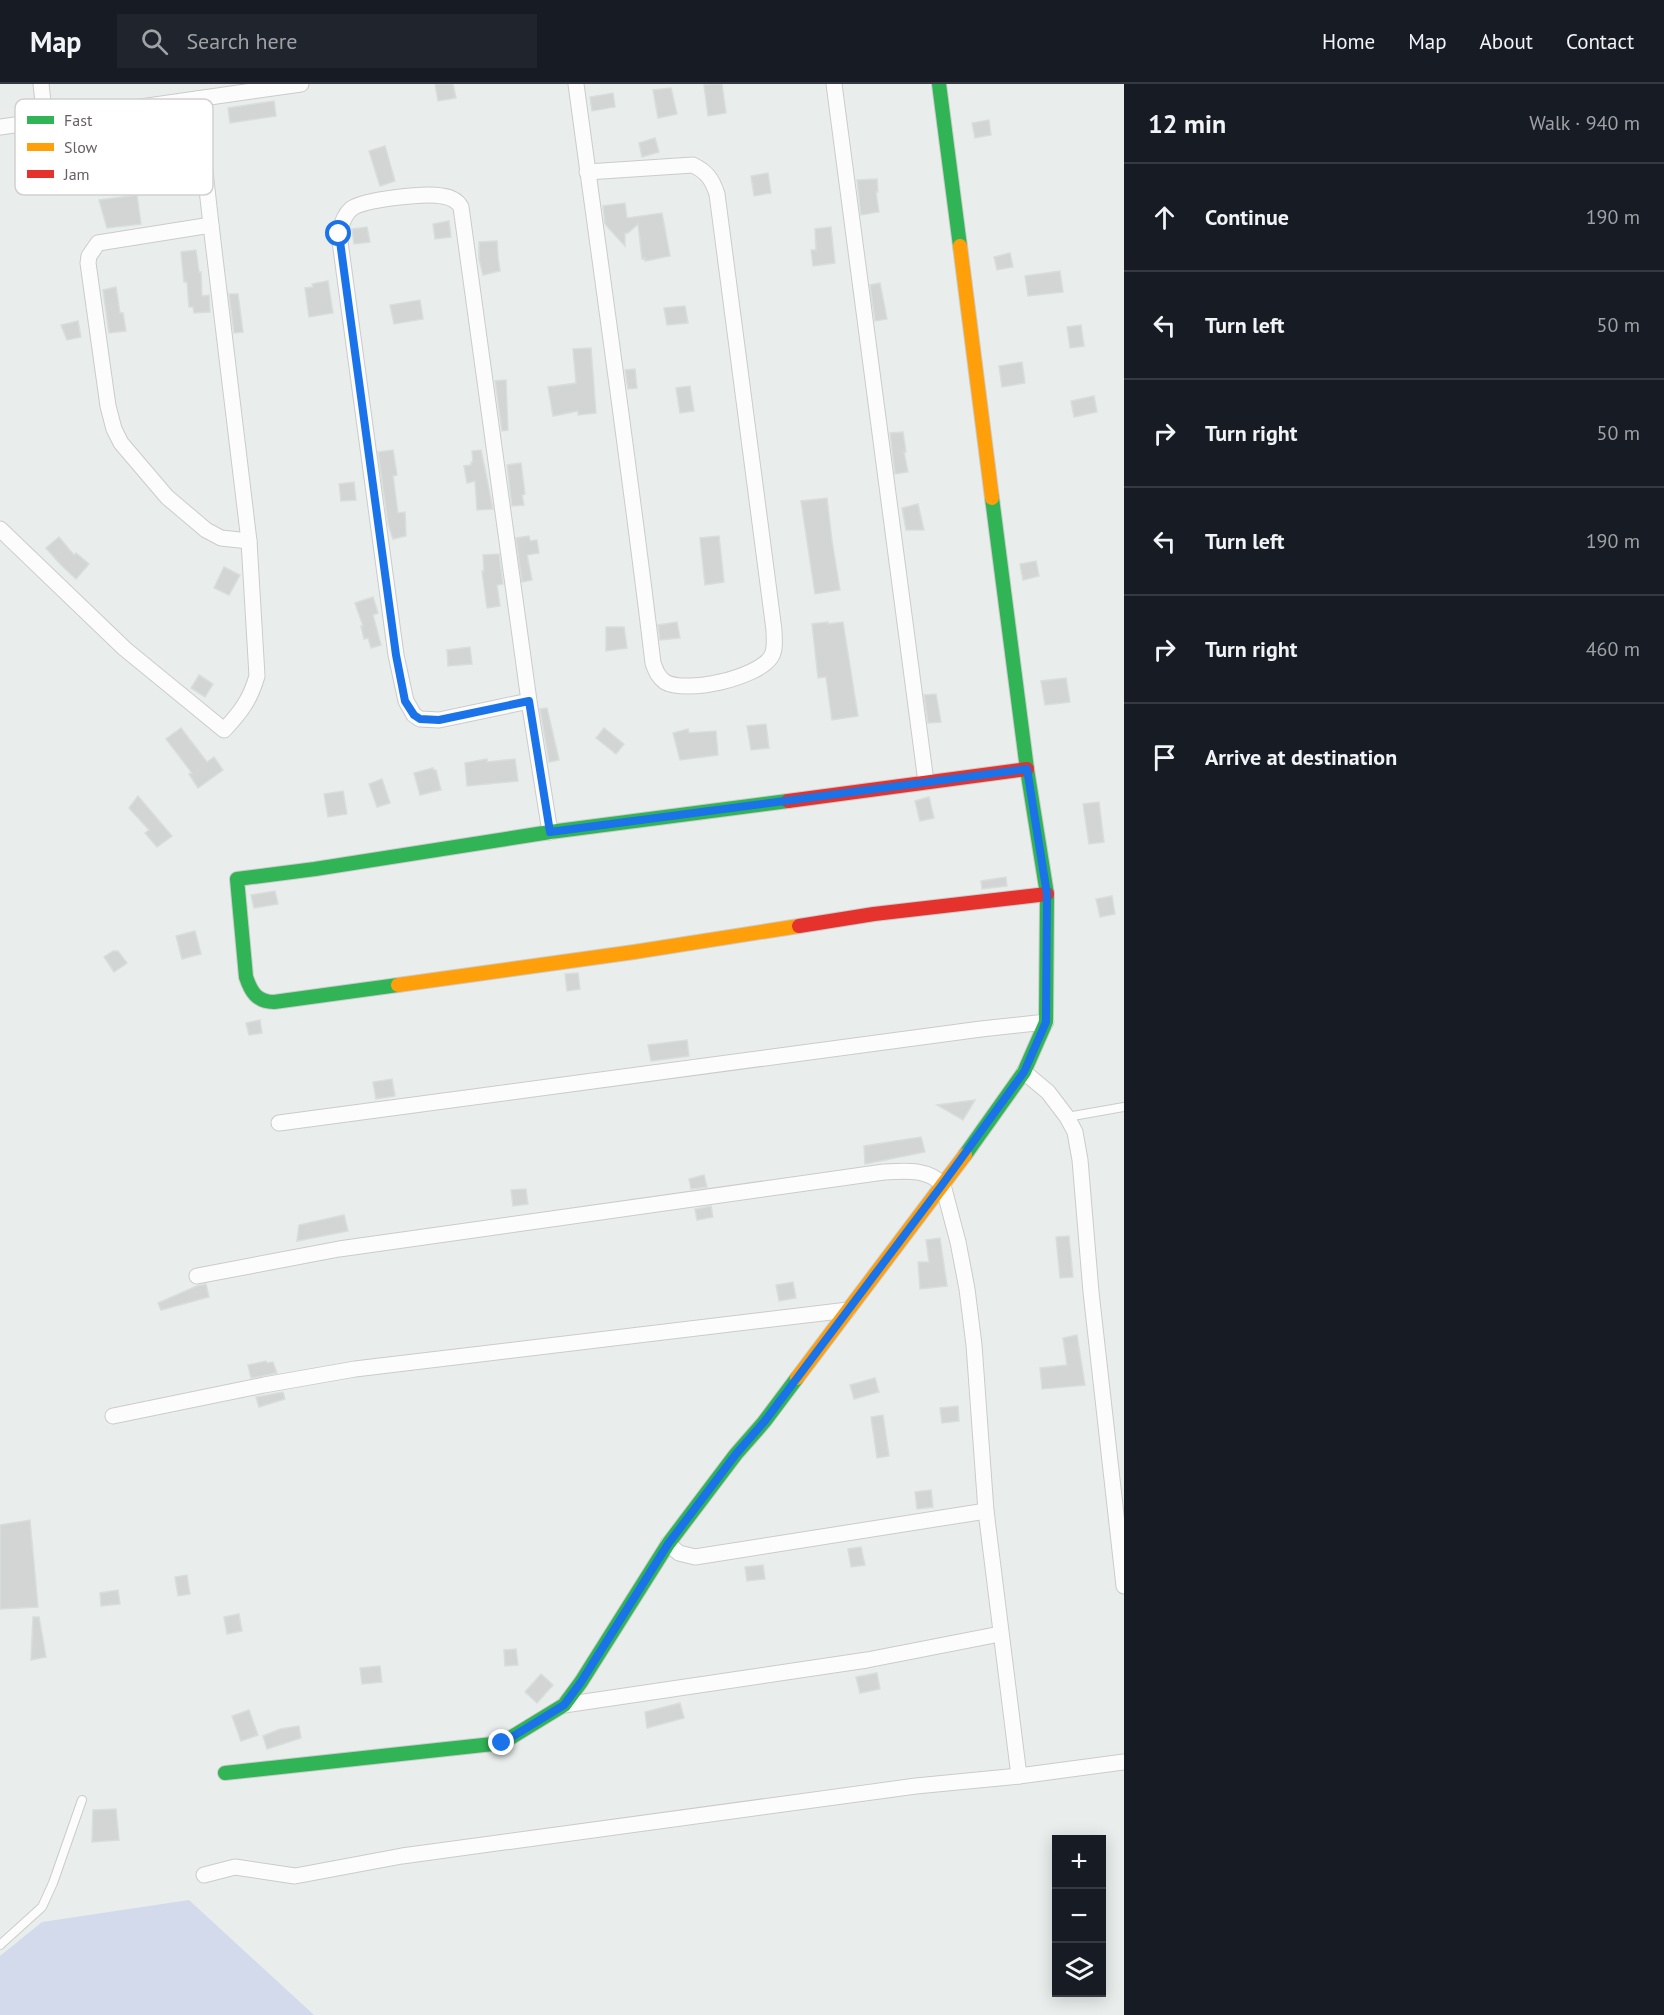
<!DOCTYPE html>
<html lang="en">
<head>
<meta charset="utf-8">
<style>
  body { margin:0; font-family:"PT Sans",sans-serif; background:#20242c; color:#f1f3f6 }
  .controls { position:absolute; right:18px; bottom:18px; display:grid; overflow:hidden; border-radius:0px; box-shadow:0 3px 15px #0003 }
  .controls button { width:54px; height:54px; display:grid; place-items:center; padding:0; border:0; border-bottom:2px solid #363941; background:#171b24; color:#f1f3f6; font:30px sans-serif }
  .stop { position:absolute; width:18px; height:18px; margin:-14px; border:4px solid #1a73e8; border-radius:50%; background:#fff }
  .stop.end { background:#1a73e8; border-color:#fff; box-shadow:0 2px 6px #0008 }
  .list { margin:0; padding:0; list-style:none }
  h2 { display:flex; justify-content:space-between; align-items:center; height:78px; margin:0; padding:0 24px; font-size:26px }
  h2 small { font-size:20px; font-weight:400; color:#9ea1a6 }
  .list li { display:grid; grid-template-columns:39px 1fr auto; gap:18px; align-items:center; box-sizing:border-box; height:108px; padding:0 24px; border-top:2px solid #363941 }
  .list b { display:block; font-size:22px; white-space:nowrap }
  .list em { font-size:20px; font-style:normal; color:#9ea1a6 }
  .icon { flex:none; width:33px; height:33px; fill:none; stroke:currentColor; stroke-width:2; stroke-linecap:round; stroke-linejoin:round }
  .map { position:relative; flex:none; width:1124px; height:1931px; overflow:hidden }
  header { display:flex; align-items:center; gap:36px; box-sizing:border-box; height:84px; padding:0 30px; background:#171b24; border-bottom:2px solid #363941 }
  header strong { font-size:28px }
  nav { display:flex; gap:33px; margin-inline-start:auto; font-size:21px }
  .search { width:420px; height:54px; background:#20242c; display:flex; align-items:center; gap:15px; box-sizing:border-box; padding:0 21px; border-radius:0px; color:#9ea1a6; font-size:22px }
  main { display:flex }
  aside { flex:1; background:#171b24 }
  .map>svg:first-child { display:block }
  .green { fill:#d3daeb }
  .building { fill:#d2d5d3; stroke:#d8dedb; stroke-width:1.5 }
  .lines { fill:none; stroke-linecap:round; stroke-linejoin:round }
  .lane-casing { stroke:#cacbca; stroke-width:10 }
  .street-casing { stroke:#cacbca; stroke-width:17 }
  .fast-casing { stroke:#cbcbcb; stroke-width:16 }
  .slow-casing { stroke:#cbcbcb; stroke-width:16 }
  .jam-casing { stroke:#cbcbcb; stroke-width:16 }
  .lane { stroke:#fcfcfc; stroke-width:8 }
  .street { stroke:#fcfcfc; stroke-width:15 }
  .fast { stroke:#30b455; stroke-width:14 }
  .slow { stroke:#ff9f0a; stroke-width:14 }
  .jam { stroke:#e5322d; stroke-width:14 }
  .route { stroke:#1a73e8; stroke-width:8 }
  .key { fill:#fff; stroke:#d2cfd0; stroke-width:1.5 }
  .key-label { font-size:16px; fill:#685e64 }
</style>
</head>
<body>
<header>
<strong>Map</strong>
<div class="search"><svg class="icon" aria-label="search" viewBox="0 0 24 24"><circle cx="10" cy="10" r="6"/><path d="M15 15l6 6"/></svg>Search here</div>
<nav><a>Home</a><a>Map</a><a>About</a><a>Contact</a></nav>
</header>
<main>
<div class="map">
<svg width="1124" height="1931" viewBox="0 0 1124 1931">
  <rect width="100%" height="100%" fill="#e9eeec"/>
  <!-- green -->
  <path class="green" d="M 189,1816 L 314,1931 L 0,1931 L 0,1872 L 42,1838 Z"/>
  <!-- building -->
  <g class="building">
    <path d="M 435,0 L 453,0 L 456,14 L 438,17 Z"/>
    <path d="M 713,0 L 722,0 L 726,29 L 708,32 L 704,1 Z"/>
    <path d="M 671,4 L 677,30 L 658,34 L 653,6 Z"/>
    <path d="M 613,9 L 615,23 L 592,27 L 590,13 Z"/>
    <path d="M 274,17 L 276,32 L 230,39 L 228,24 Z"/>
    <path d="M 989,36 L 991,51 L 975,54 L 972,39 Z"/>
    <path d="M 655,54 L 659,68 L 642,73 L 639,59 Z"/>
    <path d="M 385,62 L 395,97 L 380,102 L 369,67 Z"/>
    <path d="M 768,89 L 771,109 L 754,112 L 751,92 Z"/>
    <path d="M 877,95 L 878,108 L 876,108 L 879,128 L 861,131 L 857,96 Z"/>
    <path d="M 137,111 L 141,140 L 107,144 L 99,116 Z"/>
    <path d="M 625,119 L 627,134 L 662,129 L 670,172 L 645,177 L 645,174 L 642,175 L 638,140 L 628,149 L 625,149 L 625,162 L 605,140 L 603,122 Z"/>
    <path d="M 449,137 L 451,153 L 435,155 L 433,140 Z"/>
    <path d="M 367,143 L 370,158 L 354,160 L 352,145 Z"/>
    <path d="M 831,143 L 835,179 L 813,182 L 811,166 L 816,166 L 815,145 Z"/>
    <path d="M 497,157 L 498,173 L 500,187 L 483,191 L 479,175 L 479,158 Z"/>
    <path d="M 196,166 L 199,188 L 201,188 L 202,212 L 209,211 L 210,228 L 194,229 L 193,223 L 189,223 L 187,198 L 184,198 L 181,168 Z"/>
    <path d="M 1010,169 L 1013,183 L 997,186 L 994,173 Z"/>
    <path d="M 1060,187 L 1063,208 L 1028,212 L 1025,192 Z"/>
    <path d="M 328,197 L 333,229 L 309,233 L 305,204 L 313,203 L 312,200 Z"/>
    <path d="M 880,199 L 887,235 L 875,237 L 870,201 Z"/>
    <path d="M 116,203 L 120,229 L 123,229 L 126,247 L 109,249 L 103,206 Z"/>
    <path d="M 229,210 L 238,210 L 243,248 L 234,249 Z"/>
    <path d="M 420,216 L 423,235 L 394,240 L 390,221 Z"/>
    <path d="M 685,222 L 688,239 L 667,241 L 664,224 Z"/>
    <path d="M 78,237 L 81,253 L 67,256 L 61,241 Z"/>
    <path d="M 1081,241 L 1084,262 L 1070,264 L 1067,243 Z"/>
    <path d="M 591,264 L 596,329 L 578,331 L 578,327 L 553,332 L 548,303 L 576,299 L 573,265 Z"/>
    <path d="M 1022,278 L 1025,299 L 1002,303 L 999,282 Z"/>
    <path d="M 635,285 L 637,304 L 628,305 L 625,286 Z"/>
    <path d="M 506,296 L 508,346 L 502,347 L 495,297 Z"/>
    <path d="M 690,302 L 694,327 L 680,329 L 676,304 Z"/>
    <path d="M 1094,312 L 1097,328 L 1074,333 L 1071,317 Z"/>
    <path d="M 903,348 L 906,368 L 904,368 L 908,388 L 895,390 L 890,349 Z"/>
    <path d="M 393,366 L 397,391 L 393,392 L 398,429 L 405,428 L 406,452 L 393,455 L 388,440 L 378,368 Z"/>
    <path d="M 481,366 L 493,425 L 477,426 L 475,397 L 467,399 L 464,382 L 471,381 L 471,378 L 473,378 L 472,367 Z"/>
    <path d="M 521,379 L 525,410 L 522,411 L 524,421 L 512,422 L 507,381 Z"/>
    <path d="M 354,398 L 356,416 L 341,417 L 339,400 Z"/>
    <path d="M 827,414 L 832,457 L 840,506 L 815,510 L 801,417 Z"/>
    <path d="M 918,420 L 924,446 L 906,446 L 902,424 Z"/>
    <path d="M 529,452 L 530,457 L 537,456 L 539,469 L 527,471 L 532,496 L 522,498 L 516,454 Z"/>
    <path d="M 719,452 L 724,498 L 705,501 L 700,454 Z"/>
    <path d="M 59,453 L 74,471 L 76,469 L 89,480 L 76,495 L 61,481 L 46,464 Z"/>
    <path d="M 499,470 L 503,500 L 497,501 L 500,522 L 487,524 L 482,487 L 484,487 L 483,471 Z"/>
    <path d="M 1036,477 L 1039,492 L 1023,496 L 1020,480 Z"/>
    <path d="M 224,483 L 240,491 L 229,511 L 214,504 Z"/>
    <path d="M 373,513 L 378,529 L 373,531 L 381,561 L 371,564 L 368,554 L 364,555 L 361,542 L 363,542 L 355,519 Z"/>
    <path d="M 677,538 L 680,554 L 660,556 L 658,541 Z"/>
    <path d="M 828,538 L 828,540 L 843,538 L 858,632 L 832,636 L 826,593 L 818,594 L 812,540 Z"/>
    <path d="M 606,543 L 624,543 L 627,564 L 606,567 Z"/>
    <path d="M 470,563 L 472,580 L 448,582 L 447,566 Z"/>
    <path d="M 199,591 L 213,600 L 205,613 L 191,604 Z"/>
    <path d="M 1066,594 L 1070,618 L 1045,621 L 1041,597 Z"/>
    <path d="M 936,610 L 941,638 L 928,639 L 924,611 Z"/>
    <path d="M 547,624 L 559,676 L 549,678 L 540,625 Z"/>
    <path d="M 766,640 L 769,664 L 751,666 L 747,642 Z"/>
    <path d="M 181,644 L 207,678 L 214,673 L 223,686 L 198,704 L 189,690 L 192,689 L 166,655 Z"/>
    <path d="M 604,644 L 624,660 L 616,670 L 596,654 Z"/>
    <path d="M 688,645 L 689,649 L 716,647 L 718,671 L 680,676 L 673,649 Z"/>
    <path d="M 487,675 L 487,678 L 515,675 L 518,697 L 467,702 L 465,679 Z"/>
    <path d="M 433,684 L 434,686 L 436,686 L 441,706 L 420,711 L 414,689 Z"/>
    <path d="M 382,695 L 390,719 L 377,723 L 369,700 Z"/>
    <path d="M 343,707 L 347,730 L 328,733 L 324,710 Z"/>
    <path d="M 138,712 L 172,752 L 157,763 L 145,749 L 149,746 L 129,724 Z"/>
    <path d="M 929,713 L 934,734 L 920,737 L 915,717 Z"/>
    <path d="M 1099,718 L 1104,758 L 1089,760 L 1083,720 Z"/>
    <path d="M 1006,793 L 1007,802 L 982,805 L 981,797 Z"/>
    <path d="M 275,807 L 278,820 L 254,824 L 251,811 Z"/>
    <path d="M 1112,812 L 1115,830 L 1100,833 L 1096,815 Z"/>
    <path d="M 195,847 L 201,870 L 182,875 L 176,852 Z"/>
    <path d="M 113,867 L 118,867 L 127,879 L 114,888 L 104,873 Z"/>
    <path d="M 578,889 L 580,905 L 567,907 L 565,890 Z"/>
    <path d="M 260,936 L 262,949 L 249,951 L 246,939 Z"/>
    <path d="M 687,956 L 689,972 L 651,977 L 648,961 Z"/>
    <path d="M 392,995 L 395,1012 L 376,1015 L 373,998 Z"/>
    <path d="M 975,1016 L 963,1036 L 937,1021 Z"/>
    <path d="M 921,1053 L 925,1068 L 865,1080 L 864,1062 Z"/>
    <path d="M 704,1091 L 707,1103 L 691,1105 L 689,1095 Z"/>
    <path d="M 526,1105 L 528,1120 L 513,1122 L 511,1106 Z"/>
    <path d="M 711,1122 L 713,1133 L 697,1136 L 695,1125 Z"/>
    <path d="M 344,1131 L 348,1147 L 297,1157 L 299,1141 Z"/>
    <path d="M 1069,1152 L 1073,1193 L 1060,1194 L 1056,1153 Z"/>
    <path d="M 940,1154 L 947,1202 L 920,1205 L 918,1178 L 929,1178 L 926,1156 Z"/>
    <path d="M 793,1198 L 796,1214 L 779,1217 L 776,1201 Z"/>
    <path d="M 206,1200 L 209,1213 L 161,1226 L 158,1219 L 197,1202 Z"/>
    <path d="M 1077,1251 L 1085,1301 L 1042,1305 L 1040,1284 L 1067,1281 L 1063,1254 Z"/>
    <path d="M 266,1277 L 267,1279 L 273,1278 L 277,1289 L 251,1294 L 248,1281 Z"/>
    <path d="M 875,1294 L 879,1308 L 854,1315 L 850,1301 Z"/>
    <path d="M 283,1308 L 285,1315 L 259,1323 L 256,1313 Z"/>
    <path d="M 958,1322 L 959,1337 L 942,1339 L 940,1324 Z"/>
    <path d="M 883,1331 L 889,1372 L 877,1374 L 871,1333 Z"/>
    <path d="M 931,1406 L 933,1423 L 917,1425 L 915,1408 Z"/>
    <path d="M 30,1436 L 38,1523 L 0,1525 L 0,1441 Z"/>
    <path d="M 861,1463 L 865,1481 L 851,1483 L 848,1465 Z"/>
    <path d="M 763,1481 L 765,1495 L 747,1497 L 745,1483 Z"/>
    <path d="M 187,1491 L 190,1510 L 178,1512 L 175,1493 Z"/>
    <path d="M 118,1506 L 120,1520 L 101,1522 L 100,1509 Z"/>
    <path d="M 239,1530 L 242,1547 L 227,1550 L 224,1533 Z"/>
    <path d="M 33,1533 L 39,1533 L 46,1573 L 31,1576 Z"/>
    <path d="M 516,1565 L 518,1581 L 505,1582 L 504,1566 Z"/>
    <path d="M 380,1582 L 382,1598 L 362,1600 L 360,1584 Z"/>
    <path d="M 877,1589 L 880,1605 L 860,1609 L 856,1593 Z"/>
    <path d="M 541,1590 L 553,1601 L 537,1619 L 525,1608 Z"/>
    <path d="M 680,1619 L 684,1634 L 647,1644 L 645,1628 Z"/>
    <path d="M 249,1626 L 258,1651 L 241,1657 L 232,1632 Z"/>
    <path d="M 299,1642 L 301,1654 L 267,1665 L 263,1652 L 280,1645 Z"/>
    <path d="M 116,1725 L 119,1756 L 92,1758 L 93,1726 Z"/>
  </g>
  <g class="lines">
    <!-- lane casing -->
    <g class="lane-casing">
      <g id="lane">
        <path d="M 1067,1033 L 1124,1023"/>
        <path d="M 0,1861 L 42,1823 L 53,1799 L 82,1716"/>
      </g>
    </g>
    <!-- street casing -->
    <g class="street-casing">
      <g id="street">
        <path d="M 41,0 L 45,36"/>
        <path d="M 576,0 C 602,193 630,386 653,579 C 656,587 658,593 665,598 C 687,610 757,594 771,573 C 776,565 774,555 774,546 L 717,110 C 712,95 707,88 693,81 L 587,88"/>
        <path d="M 834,0 L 926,698"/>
        <path d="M 0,43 L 301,0"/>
        <path d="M 211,141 L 98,159 L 89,172 L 88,179 L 108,322 L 114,345 L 121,359 L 167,413 L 206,446 L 221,454 L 249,457"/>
        <path d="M 0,445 L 125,565 L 224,646 C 241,628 250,616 257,592 L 249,457 L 211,141 L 197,15"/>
        <path d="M 529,617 L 439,636 L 420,635 L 414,631 L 406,617 L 396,571 L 339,150 C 341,141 344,131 351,125 C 364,115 425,109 442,112 C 450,113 457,116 461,123 L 529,617 L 550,748"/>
        <path d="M 1024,988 L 1048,1008 L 1067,1033 L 1075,1048 L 1080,1076 L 1091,1208 L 1124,1502"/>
        <path d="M 279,1039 L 981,945 L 1046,938"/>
        <path d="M 197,1192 L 339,1165 L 884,1088 C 904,1087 928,1084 943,1101 L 958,1158 L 967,1205 L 974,1261 L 986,1427 L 1019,1692"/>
        <path d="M 113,1332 L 264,1301 L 355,1285 L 848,1226"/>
        <path d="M 668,1460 L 679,1469 L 695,1473 L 986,1427"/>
        <path d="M 564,1621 L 867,1576 L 1000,1550"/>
        <path d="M 204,1791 L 235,1783 L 295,1792 L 402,1772 L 916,1702 L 1019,1692 L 1124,1678"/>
      </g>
    </g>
    <!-- fast casing -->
    <g class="fast-casing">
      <g id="fast">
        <path d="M 939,0 L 960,162"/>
        <path d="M 398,901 L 274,918 C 257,918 251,908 246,893 L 237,795 L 315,785 L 550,748 L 788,717"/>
        <path d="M 965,1071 L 1024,988 L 1046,938 L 1047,810 L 1027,685 L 992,414"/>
        <path d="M 225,1689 L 502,1659 L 564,1621 L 581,1598 L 668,1460 L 736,1370 L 764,1338 L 797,1294"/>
      </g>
    </g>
    <!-- slow casing -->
    <g class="slow-casing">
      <g id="slow">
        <path d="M 960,162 L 992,414"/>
        <path d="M 398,901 L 634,868 L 799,842"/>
        <path d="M 797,1294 L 965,1071"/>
      </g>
    </g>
    <!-- jam casing -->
    <g class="jam-casing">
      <g id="jam">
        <path d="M 788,717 L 1027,685"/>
        <path d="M 799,842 L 874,830 L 1047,810"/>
      </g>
    </g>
    <!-- lane -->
    <use href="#lane" class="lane"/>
    <!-- street -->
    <use href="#street" class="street"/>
    <!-- fast -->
    <use href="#fast" class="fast"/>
    <!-- slow -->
    <use href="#slow" class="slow"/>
    <!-- jam -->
    <use href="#jam" class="jam"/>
  </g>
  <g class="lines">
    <!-- route -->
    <path class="route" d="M 339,150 L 396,571 L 405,617 L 414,631 L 420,635 L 439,636 L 529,617 L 550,748 L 1027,685 L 1047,810 L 1046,938 L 1024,988 L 942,1101 L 764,1338 L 736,1370 L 668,1460 L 581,1598 L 564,1621 L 502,1659"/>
  </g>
  <!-- legend -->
  <rect x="15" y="15" width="198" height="96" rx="9" class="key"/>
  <rect x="27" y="32" width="27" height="8" fill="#30b455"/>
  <rect x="27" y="59" width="27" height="8" fill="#ff9f0a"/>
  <rect x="27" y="86" width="27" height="8" fill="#e5322d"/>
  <g class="key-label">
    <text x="64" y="42">Fast</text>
    <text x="64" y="69">Slow</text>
    <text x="64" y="96">Jam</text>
  </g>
</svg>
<div class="controls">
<button>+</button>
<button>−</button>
<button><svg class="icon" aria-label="layers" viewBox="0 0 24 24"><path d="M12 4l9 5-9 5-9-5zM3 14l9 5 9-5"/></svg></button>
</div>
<div class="stop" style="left:339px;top:150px"></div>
<div class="stop end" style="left:502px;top:1659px"></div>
</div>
<aside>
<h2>12 min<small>Walk · 940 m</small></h2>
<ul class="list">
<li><svg class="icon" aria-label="ahead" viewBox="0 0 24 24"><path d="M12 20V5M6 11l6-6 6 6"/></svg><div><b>Continue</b></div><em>190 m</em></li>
<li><svg class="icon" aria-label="left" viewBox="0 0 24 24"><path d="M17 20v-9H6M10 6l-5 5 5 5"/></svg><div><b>Turn left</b></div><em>50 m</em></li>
<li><svg class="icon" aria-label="right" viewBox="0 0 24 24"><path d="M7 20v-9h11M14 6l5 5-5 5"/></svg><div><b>Turn right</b></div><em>50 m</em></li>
<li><svg class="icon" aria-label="left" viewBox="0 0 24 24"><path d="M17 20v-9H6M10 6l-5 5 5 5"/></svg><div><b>Turn left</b></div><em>190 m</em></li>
<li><svg class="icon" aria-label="right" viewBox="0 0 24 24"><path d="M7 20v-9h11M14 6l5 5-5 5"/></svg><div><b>Turn right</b></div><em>460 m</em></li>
<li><svg class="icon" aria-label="arrive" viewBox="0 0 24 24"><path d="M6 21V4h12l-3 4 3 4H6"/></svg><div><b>Arrive at destination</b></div></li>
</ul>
</aside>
</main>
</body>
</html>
